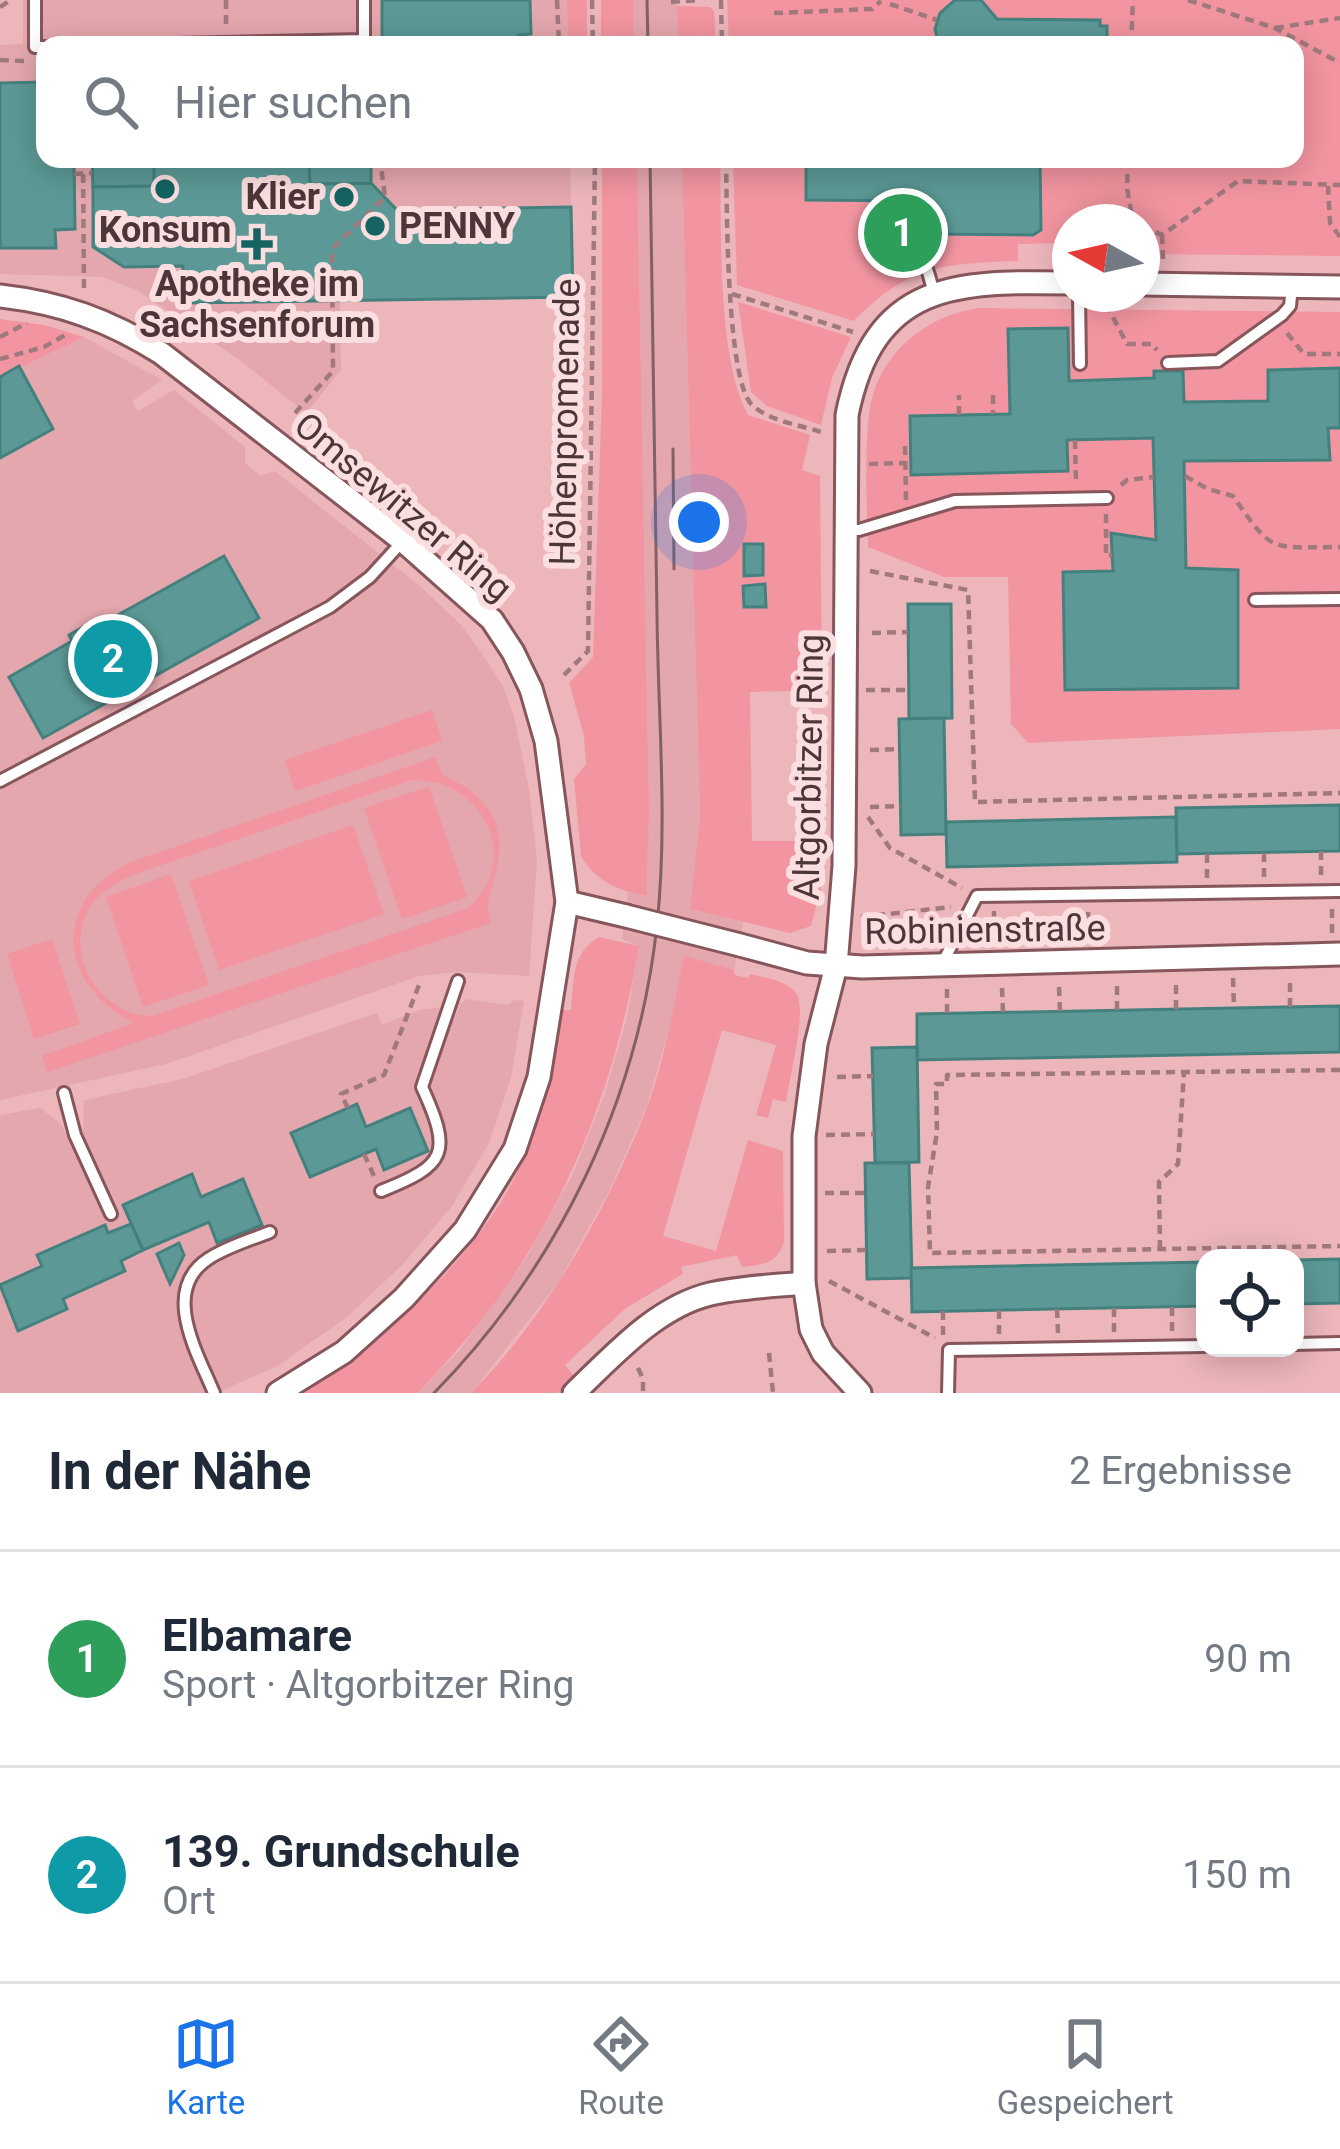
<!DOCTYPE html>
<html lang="de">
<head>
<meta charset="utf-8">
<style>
  body { margin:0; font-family:Roboto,sans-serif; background:#f2f2f3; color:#1f2937 }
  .controls { position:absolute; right:36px; bottom:36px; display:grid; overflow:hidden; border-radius:24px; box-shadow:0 6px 30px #0003 }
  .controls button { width:108px; height:108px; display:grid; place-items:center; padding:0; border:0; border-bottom:3px solid #e0e1e3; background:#fff; color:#1f2937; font:60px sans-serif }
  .compass { position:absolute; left:1052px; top:204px; width:108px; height:108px; border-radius:50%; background:#fff; box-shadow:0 6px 30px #0003; rotate:278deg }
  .you { position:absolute; left:699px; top:522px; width:42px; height:42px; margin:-30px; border:9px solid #fff; border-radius:50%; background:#1a73e8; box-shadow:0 0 0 18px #1a73e833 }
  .badge { display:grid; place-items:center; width:78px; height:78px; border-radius:50%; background:#1a73e8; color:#fff; font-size:39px; font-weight:700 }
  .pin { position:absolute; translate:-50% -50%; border:6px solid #fff; box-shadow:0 3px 12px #0006 }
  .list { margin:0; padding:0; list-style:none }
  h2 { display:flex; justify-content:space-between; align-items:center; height:156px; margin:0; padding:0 48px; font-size:51px }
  h2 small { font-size:39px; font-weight:400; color:#747a83 }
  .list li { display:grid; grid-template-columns:78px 1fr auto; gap:36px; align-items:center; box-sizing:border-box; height:216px; padding:0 48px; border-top:3px solid #e0e1e3 }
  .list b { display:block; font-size:45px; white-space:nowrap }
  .list p { margin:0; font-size:39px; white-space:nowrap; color:#747a83 }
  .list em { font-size:39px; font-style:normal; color:#747a83 }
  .icon { flex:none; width:66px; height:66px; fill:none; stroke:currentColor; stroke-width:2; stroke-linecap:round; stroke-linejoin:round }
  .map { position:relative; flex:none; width:1340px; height:1393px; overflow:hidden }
  .search { position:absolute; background:#fff; box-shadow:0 6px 30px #0003; left:36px; right:36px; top:36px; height:132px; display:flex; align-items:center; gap:30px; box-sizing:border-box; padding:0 42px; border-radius:24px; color:#747a83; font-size:45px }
  .sheet { height:588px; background:#fff }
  nav { display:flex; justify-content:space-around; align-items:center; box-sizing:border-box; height:168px; border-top:3px solid #e0e1e3; background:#fff; font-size:33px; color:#747a83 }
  nav a { display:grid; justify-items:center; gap:6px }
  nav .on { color:#1a73e8 }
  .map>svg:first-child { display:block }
  .built { fill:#e4a7ad }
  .green { fill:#f295a0; fill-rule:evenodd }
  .building { fill:#5c9996; stroke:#44817e; stroke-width:3 }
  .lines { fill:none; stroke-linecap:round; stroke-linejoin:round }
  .lane-casing { stroke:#86565b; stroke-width:16 }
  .street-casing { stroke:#86565b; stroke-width:27 }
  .path { stroke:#a0797d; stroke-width:4.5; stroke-dasharray:9 6; stroke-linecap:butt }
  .lane { stroke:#fff; stroke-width:10 }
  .street { stroke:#fff; stroke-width:21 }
  .tram { stroke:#826165; stroke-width:3 }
  .street-bridge-casing { stroke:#86565b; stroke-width:27; stroke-linecap:butt }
  .street-bridge { stroke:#fff; stroke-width:21 }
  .poi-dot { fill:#156462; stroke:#fbdee0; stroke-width:4.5 }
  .labels { text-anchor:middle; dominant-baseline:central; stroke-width:12; stroke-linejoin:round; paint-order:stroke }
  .poi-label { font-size:36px; font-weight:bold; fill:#4c3638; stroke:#fbdee0 }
  .street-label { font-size:36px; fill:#4c3638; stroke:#fbdee0 }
</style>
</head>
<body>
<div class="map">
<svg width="1340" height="1393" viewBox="0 0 1340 1393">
  <rect width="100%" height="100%" fill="#ecb6bb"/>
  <!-- built -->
  <g class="built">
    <path d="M 23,0 L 567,0 L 568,45 L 45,45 L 45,159 L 570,159 L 573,297 L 340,302 L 341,370 L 306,413 L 238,359 L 137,290 L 102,277 L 0,274 L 0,45 L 23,44 Z"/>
    <path d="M 633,0 L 677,0 L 679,45 L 634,45 Z"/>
    <path d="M 637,159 L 682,159 L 700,816 L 690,909 L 743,922 L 734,970 L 684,957 L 670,1026 L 647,1106 L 608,1193 L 558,1283 L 471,1393 L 417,1393 L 459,1351 L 525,1260 L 572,1176 L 605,1094 L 627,1017 L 639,946 L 622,939 L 628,892 L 645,896 L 649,812 Z"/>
    <path d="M 84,337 L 162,380 L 132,401 L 138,411 L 174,390 L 245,447 L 245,463 L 260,476 L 275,471 L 420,586 L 461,625 L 483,655 L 503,686 L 514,716 L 529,789 L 537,860 L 529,976 L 457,972 L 419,976 L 166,1064 L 0,1100 L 0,377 Z"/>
    <path d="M 466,999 L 508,1005 L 514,1000 L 524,1001 L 511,1078 L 489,1143 L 452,1206 L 404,1263 L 346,1318 L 277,1366 L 216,1393 L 0,1393 L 0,1115 L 40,1108 L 61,1124 L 68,1138 L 83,1133 L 84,1100 L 183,1079 L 377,1013 L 382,1025 L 419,1010 L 442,1007 L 436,1024 L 450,1029 L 460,1004 Z"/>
  </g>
  <!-- green -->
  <g class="green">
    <path d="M 567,0 L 587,0 L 587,45 L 568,45 Z"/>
    <path d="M 601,0 L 633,0 L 634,45 L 601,45 Z"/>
    <path d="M 727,0 L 1340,0 L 1340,256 L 1142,254 L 1142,222 L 1070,222 L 1070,243 L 1018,244 L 1018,261 C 943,264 910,264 854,321 L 737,285 L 733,159 L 1295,159 L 1295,45 L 729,45 Z"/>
    <path d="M 677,6 L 710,7 L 714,11 L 716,45 L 679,45 Z"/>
    <path d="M 602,159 L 637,159 L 649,812 L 646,896 C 618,890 596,882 581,856 L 574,779 L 586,764 L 584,736 L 569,683 L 593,657 L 602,394 Z"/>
    <path d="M 682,159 L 720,159 C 722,228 716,356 748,415 L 810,435 L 802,470 L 820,476 L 822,690 L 750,692 L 752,841 L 820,841 L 821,887 L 811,926 L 790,933 L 690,909 L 700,816 Z"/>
    <path d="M 738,302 L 851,337 L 832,378 L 821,425 L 767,406 L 751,392 Z"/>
    <path d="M 980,308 L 1340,312 L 1340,729 L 1028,743 L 1011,724 L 1008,577 L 944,577 L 868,547 C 867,510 863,432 872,398 C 886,347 931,314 980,308 Z"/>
    <path d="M 0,319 L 44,325 L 84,337 L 0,377 Z"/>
    <path d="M 432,710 L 442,741 L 295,791 L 285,760 Z"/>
    <path d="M 435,757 L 442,775 C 490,796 508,823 495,876 C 490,899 484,900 491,923 L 47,1072 L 42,1056 L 134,1023 C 88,1000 55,952 85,900 C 95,883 113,873 128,863 ZM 412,780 C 484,778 524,862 466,909 L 152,1016 C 102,1016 63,958 88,911 C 98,892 115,884 133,875 Z"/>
    <path d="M 429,786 L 467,897 L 402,919 L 364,808 Z"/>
    <path d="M 353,825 L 384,914 L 219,970 L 189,881 Z"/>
    <path d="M 171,874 L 209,985 L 143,1007 L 106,897 Z"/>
    <path d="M 599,937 L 639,946 C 610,1118 542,1268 417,1393 L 300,1393 C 388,1336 485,1253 526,1153 C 545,1107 553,1059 562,1010 L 571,1010 C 574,981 571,953 599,937 Z"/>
    <path d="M 52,939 L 80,1024 L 34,1039 L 7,954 Z"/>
    <path d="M 684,956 L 734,970 L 735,975 L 748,978 L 750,974 C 766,978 786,980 796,993 C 808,1010 789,1078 786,1102 L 773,1099 L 768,1118 L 756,1115 L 776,1045 L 722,1030 L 663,1236 L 716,1251 L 748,1140 L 783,1151 L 784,1241 C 778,1264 763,1264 742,1267 L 737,1255 L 681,1267 L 683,1274 L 626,1308 L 565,1365 L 575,1377 L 558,1393 L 471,1393 C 548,1315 606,1211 646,1110 C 665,1061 673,1007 684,956 Z"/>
  </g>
  <!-- building -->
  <g class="building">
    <path d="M 382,0 L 530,0 L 531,34 L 518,35 L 518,45 L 382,45 Z"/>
    <path d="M 955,0 L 981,0 L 997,19 L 1100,20 L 1100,26 L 1107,26 L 1107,45 L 939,45 L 935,29 L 940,13 Z"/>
    <path d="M 45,82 L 45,159 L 74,159 L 75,229 L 55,230 L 56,248 L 0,248 L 0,83 Z"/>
    <path d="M 92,159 L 154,159 L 154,186 L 93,187 Z"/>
    <path d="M 154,159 L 309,159 L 310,184 L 371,183 L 397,210 L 571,207 L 573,297 L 183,303 L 183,266 L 124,267 L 93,247 L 93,187 L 154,186 Z"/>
    <path d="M 309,159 L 371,159 L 371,183 L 310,184 Z"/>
    <path d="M 806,159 L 1040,159 L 1041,230 L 1033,235 L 922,234 L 922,201 L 806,200 Z"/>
    <path d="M 1068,328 L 1069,381 L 1154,378 L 1154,371 L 1183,371 L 1184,402 L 1268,401 L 1268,370 L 1340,368 L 1340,428 L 1328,428 L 1330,460 L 1184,461 L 1186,568 L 1238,570 L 1238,688 L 1065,690 L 1063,572 L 1113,571 L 1111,533 L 1156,540 L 1153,438 L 1067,440 L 1068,471 L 911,475 L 910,416 L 1010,414 L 1008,329 Z"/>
    <path d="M 19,366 L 53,429 L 0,458 L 0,377 Z"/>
    <path d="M 744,544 L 763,544 L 763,575 L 744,576 Z"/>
    <path d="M 224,556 L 259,618 L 43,738 L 9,677 L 72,641 L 69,635 L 95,620 L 98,626 Z"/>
    <path d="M 765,584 L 766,607 L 744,607 L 743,586 Z"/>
    <path d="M 908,604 L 951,604 L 952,718 L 909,719 Z"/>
    <path d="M 944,718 L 946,834 L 901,835 L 899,719 Z"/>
    <path d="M 1340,805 L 1340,851 L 1177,854 L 1176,808 Z"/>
    <path d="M 1176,817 L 1177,862 L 947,867 L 946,822 Z"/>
    <path d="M 1340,1006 L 1340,1052 L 917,1060 L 917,1014 Z"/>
    <path d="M 917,1047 L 919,1162 L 875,1163 L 872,1048 Z"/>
    <path d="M 357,1104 L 366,1127 L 410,1108 L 428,1151 L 384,1170 L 376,1149 L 310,1177 L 291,1133 Z"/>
    <path d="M 865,1163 L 909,1163 L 912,1278 L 867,1279 Z"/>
    <path d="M 192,1174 L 201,1197 L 243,1179 L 262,1225 L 217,1243 L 209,1222 L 143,1250 L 123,1205 Z"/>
    <path d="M 131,1224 L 143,1250 L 121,1261 L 125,1271 L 63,1299 L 67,1309 L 18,1331 L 0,1285 L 42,1266 L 37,1255 L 105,1225 L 108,1233 Z"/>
    <path d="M 179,1243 L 184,1255 L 170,1284 L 157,1254 Z"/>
    <path d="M 1340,1259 L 1340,1303 L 1295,1304 L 1295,1260 Z"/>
    <path d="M 1205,1262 L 1205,1306 L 912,1312 L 911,1268 Z"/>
  </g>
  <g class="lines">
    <!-- lane casing -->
    <g class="lane-casing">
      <g id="lane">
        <path d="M 35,0 L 35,47 L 45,47"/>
        <path d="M 127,45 L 364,40 L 364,0"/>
        <path d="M 887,241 C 925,248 924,259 934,293"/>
        <path d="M 1079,294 L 1080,364"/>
        <path d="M 1168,363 L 1218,361 L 1282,315 L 1290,306 L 1292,286"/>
        <path d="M 845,530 L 859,530 L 955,501 L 1107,498"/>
        <path d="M 1255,600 L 1340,599"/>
        <path d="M 0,781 L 330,607 L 370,577 L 402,542"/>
        <path d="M 943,962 L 977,896 L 1340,891"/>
        <path d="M 64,1093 L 75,1135 L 111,1214"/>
        <path d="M 381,1191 C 447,1165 452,1153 422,1087 L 458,981"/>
        <path d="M 1295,1344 L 1340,1343"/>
        <path d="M 214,1393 C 198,1354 160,1291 208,1259 C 226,1247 250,1240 270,1232"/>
        <path d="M 948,1393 L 949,1350 L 1205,1346"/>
      </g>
    </g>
    <!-- street casing -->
    <g class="street-casing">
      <g id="street">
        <path d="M 1142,284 L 1340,287"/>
        <path d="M 0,296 C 61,303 109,320 161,353 L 403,541 L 492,620 L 513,652 L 531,689 L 546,741 L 567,902 L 539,1077 L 515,1149 L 465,1230 L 404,1298 L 344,1352 L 278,1393"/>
        <path d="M 567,902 L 626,916"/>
        <path d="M 740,945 L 807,963 L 862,967 L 1340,954"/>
        <path d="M 574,1393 C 613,1356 656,1307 710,1294 C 741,1287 773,1286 804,1283"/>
        <path d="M 860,1393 L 823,1353 L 811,1329 L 804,1283 L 804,1136 L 816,1044 L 836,966 L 844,866 L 847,415 C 874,281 955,281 1070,283"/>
      </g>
    </g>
    <!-- path -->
    <g class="path">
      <path d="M 557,0 L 559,45"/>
      <path d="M 592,0 L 593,45"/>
      <path d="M 721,0 L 722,45"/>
      <path d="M 1188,0 L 1275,28 L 1340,63"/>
      <path d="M 671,2 L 698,0"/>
      <path d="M 890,4 L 937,20"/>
      <path d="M 0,7 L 11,0"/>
      <path d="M 774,13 L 872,9 L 881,1"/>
      <path d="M 226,24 L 226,0"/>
      <path d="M 1275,28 L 1340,18"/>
      <path d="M 1131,45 L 1133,0"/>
      <path d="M 0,60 L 24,61"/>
      <path d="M 83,159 L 84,292"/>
      <path d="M 726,159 C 727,202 726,380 752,405 C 769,421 800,425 821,432"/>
      <path d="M 1128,159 L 1127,188 L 1133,222"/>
      <path d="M 74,174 L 92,173"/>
      <path d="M 1328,186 L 1330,223 L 1340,237"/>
      <path d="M 1142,226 L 1162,235 L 1238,181 L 1340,185"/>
      <path d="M 1162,235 L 1163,260"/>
      <path d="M 732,294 L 853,332"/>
      <path d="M 1106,304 L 1127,344 L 1152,344 L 1157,350"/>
      <path d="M 1287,333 L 1304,354 L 1340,354"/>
      <path d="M 0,337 L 27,323"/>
      <path d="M 0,359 L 44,347 L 67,334"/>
      <path d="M 993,395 L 993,414"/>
      <path d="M 295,413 L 333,371 L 332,249 L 385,197 L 380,159"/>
      <path d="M 959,415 L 959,395"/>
      <path d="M 1075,440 L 1076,482"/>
      <path d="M 869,464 L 905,463"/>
      <path d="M 1185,476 L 1208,489 L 1233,496 C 1274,555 1269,547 1340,547"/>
      <path d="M 1121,485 L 1127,480 L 1154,477"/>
      <path d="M 906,500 L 905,445 L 910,445"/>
      <path d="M 1106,514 L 1106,556 L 1112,555"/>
      <path d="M 870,571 L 968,590 L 975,802 L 1340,793"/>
      <path d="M 872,633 L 908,632"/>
      <path d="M 564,675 L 588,651 L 595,159"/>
      <path d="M 866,690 L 909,690"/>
      <path d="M 870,750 L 900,749"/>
      <path d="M 870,807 L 901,806"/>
      <path d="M 868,817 L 890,848 L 962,888"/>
      <path d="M 1321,851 L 1321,876"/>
      <path d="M 1264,877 L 1264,853"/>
      <path d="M 1207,878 L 1207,853"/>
      <path d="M 1332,909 L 1332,933"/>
      <path d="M 994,911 L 994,942"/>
      <path d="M 1088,912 L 1089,935"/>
      <path d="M 861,917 L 951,907"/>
      <path d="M 1233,978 L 1234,1008"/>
      <path d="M 1117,986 L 1117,1010"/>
      <path d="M 1059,987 L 1060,1011"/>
      <path d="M 1002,988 L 1003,1012"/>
      <path d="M 947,989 L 947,1013"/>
      <path d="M 1290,1007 L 1290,977"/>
      <path d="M 1176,1009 L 1176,979"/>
      <path d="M 1340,1070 L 947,1075 L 947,1084 L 936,1084 L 937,1132 L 928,1187 L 930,1253 L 1340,1246"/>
      <path d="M 837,1077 L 873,1076"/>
      <path d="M 348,1108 L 341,1094 L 384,1075 L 419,985"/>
      <path d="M 826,1135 L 874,1134"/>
      <path d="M 364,1154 L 374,1176"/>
      <path d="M 825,1193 L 866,1193"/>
      <path d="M 1160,1249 L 1159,1182 L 1178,1164 L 1184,1072"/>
      <path d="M 827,1251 L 867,1250"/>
      <path d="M 829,1281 L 935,1338"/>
      <path d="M 1172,1307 L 1172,1331"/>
      <path d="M 1114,1308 L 1114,1332"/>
      <path d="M 1057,1309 L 1058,1333"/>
      <path d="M 999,1310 L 999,1334"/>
      <path d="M 943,1311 L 943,1335"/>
      <path d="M 769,1353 L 773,1393"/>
      <path d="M 638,1368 L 643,1379 L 643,1393"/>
    </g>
    <!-- lane -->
    <use href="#lane" class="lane"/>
    <!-- street -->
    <use href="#street" class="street"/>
    <!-- tram -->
    <g class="tram">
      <path d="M 647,0 L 648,45"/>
      <path d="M 673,449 L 674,569"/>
      <path d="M 434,1393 C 558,1266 638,1102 657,925 C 668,823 658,717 657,615 C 655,463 653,311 650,159"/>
    </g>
    <!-- street-bridge casing -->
    <g class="street-bridge-casing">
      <path id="street-bridge" d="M 626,916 L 740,945"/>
    </g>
    <!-- street-bridge -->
    <use href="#street-bridge" class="street-bridge"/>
  </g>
  <!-- markers -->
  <g class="poi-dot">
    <circle cx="165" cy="189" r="12"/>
    <circle cx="344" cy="197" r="12"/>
    <circle cx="375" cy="226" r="12"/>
    <path d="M251 226h12v12h12v12h-12v12h-12v-12h-12v-12h12z"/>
  </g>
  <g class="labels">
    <!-- poi labels -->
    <g class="poi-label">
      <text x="320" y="197" text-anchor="end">Klier</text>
      <text x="399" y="226" text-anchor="start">PENNY</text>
      <text x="165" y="230">Konsum</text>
      <text x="257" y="284">Apotheke im<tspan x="257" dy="41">Sachsenforum</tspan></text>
    </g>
    <!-- street labels -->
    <g class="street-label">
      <text transform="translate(565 422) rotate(-89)">Höhenpromenade</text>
      <text transform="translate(403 507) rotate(40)">Omsewitzer Ring</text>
      <text transform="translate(809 767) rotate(-89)">Altgorbitzer Ring</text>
      <text transform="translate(985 930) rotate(-1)">Robinienstraße</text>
    </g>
  </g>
</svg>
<div class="controls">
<button><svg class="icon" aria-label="locate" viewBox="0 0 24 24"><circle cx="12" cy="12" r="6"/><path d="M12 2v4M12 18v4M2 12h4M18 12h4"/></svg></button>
</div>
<svg class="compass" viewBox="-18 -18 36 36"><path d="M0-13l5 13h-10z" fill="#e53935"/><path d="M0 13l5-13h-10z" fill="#747a83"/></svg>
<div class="you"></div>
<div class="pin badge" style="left:903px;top:233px;background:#2e9e5b">1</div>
<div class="pin badge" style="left:113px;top:659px;background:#0f9aa8">2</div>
<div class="search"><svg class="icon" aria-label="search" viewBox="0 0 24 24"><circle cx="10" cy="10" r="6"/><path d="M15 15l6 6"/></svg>Hier suchen</div>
</div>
<section class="sheet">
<h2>In der Nähe<small>2 Ergebnisse</small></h2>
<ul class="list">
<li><span class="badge" style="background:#2e9e5b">1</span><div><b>Elbamare</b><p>Sport · Altgorbitzer Ring</p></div><em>90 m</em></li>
<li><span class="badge" style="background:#0f9aa8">2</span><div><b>139. Grundschule</b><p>Ort</p></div><em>150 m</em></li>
</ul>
</section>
<nav>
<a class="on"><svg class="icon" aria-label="map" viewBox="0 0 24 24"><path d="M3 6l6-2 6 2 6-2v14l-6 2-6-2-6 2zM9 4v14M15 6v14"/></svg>Karte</a>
<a><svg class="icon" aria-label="directions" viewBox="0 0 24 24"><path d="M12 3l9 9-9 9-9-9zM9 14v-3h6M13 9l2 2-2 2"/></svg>Route</a>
<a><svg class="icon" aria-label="saved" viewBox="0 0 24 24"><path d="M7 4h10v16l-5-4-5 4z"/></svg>Gespeichert</a>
</nav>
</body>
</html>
